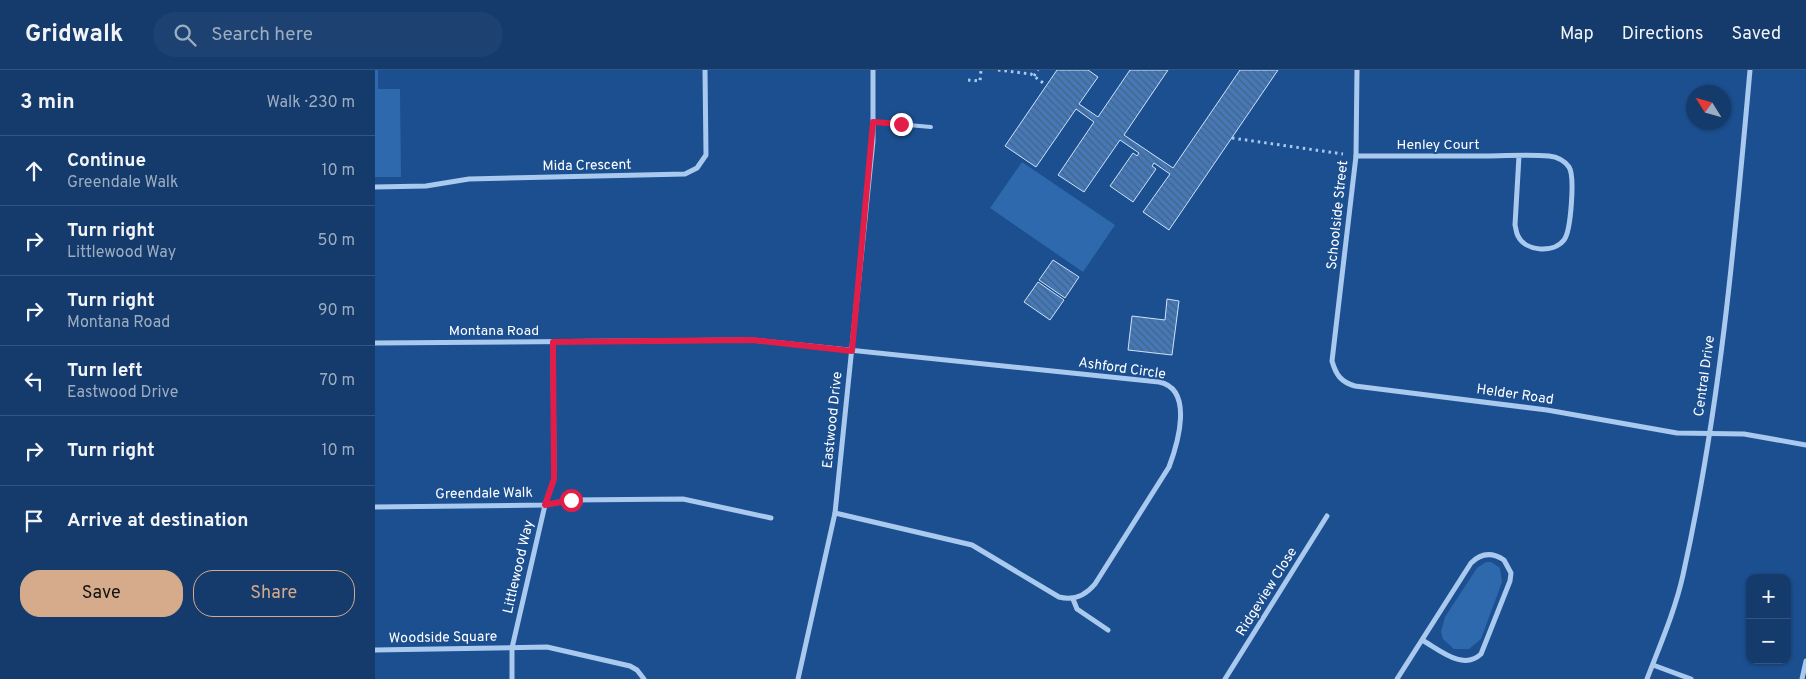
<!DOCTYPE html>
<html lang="en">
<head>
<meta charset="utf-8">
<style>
  body { margin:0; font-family:Overpass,sans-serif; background:#1d4271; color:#f1f3f6 }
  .controls { position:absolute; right:15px; bottom:15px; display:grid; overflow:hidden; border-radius:10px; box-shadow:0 1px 4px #0004 }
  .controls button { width:45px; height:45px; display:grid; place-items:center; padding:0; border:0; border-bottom:1px solid #33557e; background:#143b6b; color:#f1f3f6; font:25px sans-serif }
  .compass { position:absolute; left:1311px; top:15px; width:45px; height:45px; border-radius:50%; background:#143b6b; box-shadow:0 1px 4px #0004; rotate:307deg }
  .stop { position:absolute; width:15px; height:15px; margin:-11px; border:4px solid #e11d48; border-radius:50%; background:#fff }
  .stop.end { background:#e11d48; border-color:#fff; box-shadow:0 1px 5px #0008 }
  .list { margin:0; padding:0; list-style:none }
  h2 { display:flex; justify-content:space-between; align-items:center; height:65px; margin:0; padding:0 20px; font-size:21px }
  h2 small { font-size:16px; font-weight:400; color:#9dadc1 }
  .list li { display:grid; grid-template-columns:32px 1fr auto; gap:15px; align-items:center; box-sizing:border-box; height:70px; padding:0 20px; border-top:1px solid #33557e }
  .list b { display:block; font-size:19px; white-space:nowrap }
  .list p { margin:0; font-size:16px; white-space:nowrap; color:#9dadc1 }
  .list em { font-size:16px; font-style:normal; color:#9dadc1 }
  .actions { display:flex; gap:10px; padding:15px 20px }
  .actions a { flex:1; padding:11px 0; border:1px solid #d6ab8b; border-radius:20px; text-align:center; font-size:18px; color:#d6ab8b }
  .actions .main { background:#d6ab8b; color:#111 }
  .icon { flex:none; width:28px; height:28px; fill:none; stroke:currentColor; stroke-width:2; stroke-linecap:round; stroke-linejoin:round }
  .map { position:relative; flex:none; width:1431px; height:609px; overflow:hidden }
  header { display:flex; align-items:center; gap:30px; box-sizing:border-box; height:70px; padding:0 25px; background:#143b6b; border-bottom:1px solid #33557e }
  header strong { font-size:24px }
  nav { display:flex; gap:28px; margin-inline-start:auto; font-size:18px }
  .search { width:350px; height:45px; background:#1d4271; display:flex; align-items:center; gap:12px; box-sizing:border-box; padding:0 18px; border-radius:28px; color:#9dadc1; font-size:19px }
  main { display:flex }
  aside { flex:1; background:#143b6b }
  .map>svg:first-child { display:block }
  .park { fill:#2e69ad }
  .building { fill:url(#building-back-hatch); stroke:#cfe3fa }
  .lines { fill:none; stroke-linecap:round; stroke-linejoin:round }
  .path { stroke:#a9c9ee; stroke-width:3; stroke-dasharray:2.5 4; stroke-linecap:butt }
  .lane { stroke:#a9c9ee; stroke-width:4 }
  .street { stroke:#a9c9ee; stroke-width:5 }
  .route { stroke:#e11d48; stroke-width:6 }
  .labels { text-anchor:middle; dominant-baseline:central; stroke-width:4; stroke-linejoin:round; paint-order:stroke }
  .street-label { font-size:14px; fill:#fff; stroke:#1b4f8f }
</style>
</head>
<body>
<header>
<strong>Gridwalk</strong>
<div class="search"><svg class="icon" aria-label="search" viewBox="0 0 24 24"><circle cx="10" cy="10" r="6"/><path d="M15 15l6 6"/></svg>Search here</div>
<nav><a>Map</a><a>Directions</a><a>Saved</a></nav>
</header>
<main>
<aside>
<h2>3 min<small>Walk · 230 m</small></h2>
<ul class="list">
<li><svg class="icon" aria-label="ahead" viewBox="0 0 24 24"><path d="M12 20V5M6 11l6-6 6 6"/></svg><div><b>Continue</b><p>Greendale Walk</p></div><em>10 m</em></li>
<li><svg class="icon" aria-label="right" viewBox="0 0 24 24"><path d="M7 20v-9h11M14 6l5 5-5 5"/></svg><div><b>Turn right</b><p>Littlewood Way</p></div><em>50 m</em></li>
<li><svg class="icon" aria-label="right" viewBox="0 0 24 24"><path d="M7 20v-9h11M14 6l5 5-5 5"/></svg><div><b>Turn right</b><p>Montana Road</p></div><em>90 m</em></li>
<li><svg class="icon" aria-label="left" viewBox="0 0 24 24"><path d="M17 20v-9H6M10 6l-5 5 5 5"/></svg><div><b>Turn left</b><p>Eastwood Drive</p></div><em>70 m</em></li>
<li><svg class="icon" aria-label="right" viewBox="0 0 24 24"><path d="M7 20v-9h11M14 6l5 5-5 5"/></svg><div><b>Turn right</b></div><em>10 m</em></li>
<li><svg class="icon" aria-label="arrive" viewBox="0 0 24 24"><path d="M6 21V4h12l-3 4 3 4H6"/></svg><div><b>Arrive at destination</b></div></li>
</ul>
<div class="actions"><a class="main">Save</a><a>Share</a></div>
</aside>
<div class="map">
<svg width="1431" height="609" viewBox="0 0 1431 609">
  <defs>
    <pattern id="building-back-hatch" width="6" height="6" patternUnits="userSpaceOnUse" patternTransform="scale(1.25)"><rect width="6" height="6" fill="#4478b7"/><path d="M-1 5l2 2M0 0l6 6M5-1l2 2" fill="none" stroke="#486282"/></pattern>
  </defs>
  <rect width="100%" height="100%" fill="#1b4f8f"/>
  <!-- park -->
  <g class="park">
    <path d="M 0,0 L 3,0 L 3,19 L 25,19 L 26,107 L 0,107 Z"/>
    <path d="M 647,92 L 740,155 L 708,202 L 615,138 Z"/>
    <path d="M 1111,492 L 1116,492 L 1125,498 L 1127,512 L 1106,569 L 1094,579 L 1079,579 L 1068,569 L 1066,562 L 1070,547 L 1102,498 Z"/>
  </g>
  <!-- building -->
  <g class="building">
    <path d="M 682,0 L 713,0 L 723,7 L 704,34 L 723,47 L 755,0 L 793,0 L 749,65 L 798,98 L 865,0 L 903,0 L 794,160 L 768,142 L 795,104 L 779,93 L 777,96 L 781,99 L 758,132 L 735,116 L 758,83 L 762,86 L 764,83 L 745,70 L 709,122 L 683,105 L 719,52 L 701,39 L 661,97 L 630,76 Z"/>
    <path d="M 678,190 L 704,207 L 690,228 L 664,210 Z"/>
    <path d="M 663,212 L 689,230 L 675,250 L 649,232 Z"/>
    <path d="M 792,229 L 804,231 L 797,285 L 753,280 L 757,246 L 790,250 Z"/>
  </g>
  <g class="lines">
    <!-- path -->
    <g class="path">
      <path d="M 623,0 L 656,4 L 671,15"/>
      <path d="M 659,6 L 663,0"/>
      <path d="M 593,10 L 605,11 L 606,0"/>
      <path d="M 857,68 L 968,84"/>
    </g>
    <!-- lane -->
    <path class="lane" d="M 499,52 L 556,57"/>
    <!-- street -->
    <g class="street">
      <path d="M 982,0 L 981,86 L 957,291 C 961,305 966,312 980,316 L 1172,340 L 1302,363 L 1369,364 L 1431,375"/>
      <path d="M 981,86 C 1024,86 1067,86 1110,86 C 1131,86 1153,84 1174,86 C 1183,87 1189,90 1194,97 C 1200,106 1196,161 1189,170 C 1178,184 1150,181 1143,166 C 1141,163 1141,158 1140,155 L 1144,86"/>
      <path d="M 0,117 L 51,116 L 94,109 L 310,104 L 322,98 L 331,85 L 330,0"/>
      <path d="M 0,273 L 377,270 L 784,312 C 819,319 803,373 794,397 L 720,514 C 710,526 699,531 684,527 L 597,475 L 460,443"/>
      <path d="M 0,437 L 170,435 L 196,430 L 308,429 L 396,448"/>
      <path d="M 698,529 L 702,539 L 733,560"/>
      <path d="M 0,580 L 172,577 L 255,596 L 262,600 L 269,609"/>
      <path d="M 1278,595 L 1316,609"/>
      <path d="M 137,609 L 137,578 L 170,435 L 179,409 L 178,272"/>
      <path d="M 423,609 L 460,443 L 498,71 L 498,0"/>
      <path d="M 850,609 L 952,446"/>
      <path d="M 1022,609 L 1096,493 C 1106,483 1117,482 1129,490 L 1136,503 L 1135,511 L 1106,584 C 1088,601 1065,580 1047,570"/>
      <path d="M 1272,609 C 1285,575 1300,541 1308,505 C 1345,339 1360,169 1375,0"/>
      <path d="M 1427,609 L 1431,591"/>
    </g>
  </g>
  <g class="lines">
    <!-- route -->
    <path class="route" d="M 196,430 L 170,435 L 179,409 L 178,272 L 377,270 L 477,281 L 498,52 L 526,54"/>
  </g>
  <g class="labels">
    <!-- street labels -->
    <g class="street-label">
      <text x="1063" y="75">Henley Court</text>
      <text transform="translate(212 96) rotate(-1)">Mida Crescent</text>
      <text transform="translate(963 145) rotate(-84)">Schoolside Street</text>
      <text x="119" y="261">Montana Road</text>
      <text transform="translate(747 299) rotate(8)">Ashford Circle</text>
      <text transform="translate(1330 306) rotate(-82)">Central Drive</text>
      <text transform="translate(1140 325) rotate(8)">Helder Road</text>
      <text transform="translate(458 350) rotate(-84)">Eastwood Drive</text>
      <text transform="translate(109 424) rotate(-1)">Greendale Walk</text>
      <text transform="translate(144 497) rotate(-77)">Littlewood Way</text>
      <text transform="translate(892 522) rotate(-58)">Ridgeview Close</text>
      <text transform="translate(68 568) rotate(-1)">Woodside Square</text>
    </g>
  </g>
</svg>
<div class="controls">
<button>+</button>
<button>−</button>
</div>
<svg class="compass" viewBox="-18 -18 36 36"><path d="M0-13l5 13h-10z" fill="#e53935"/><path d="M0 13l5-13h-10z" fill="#9dadc1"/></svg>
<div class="stop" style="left:196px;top:430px"></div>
<div class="stop end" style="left:526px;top:54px"></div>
</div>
</main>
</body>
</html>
